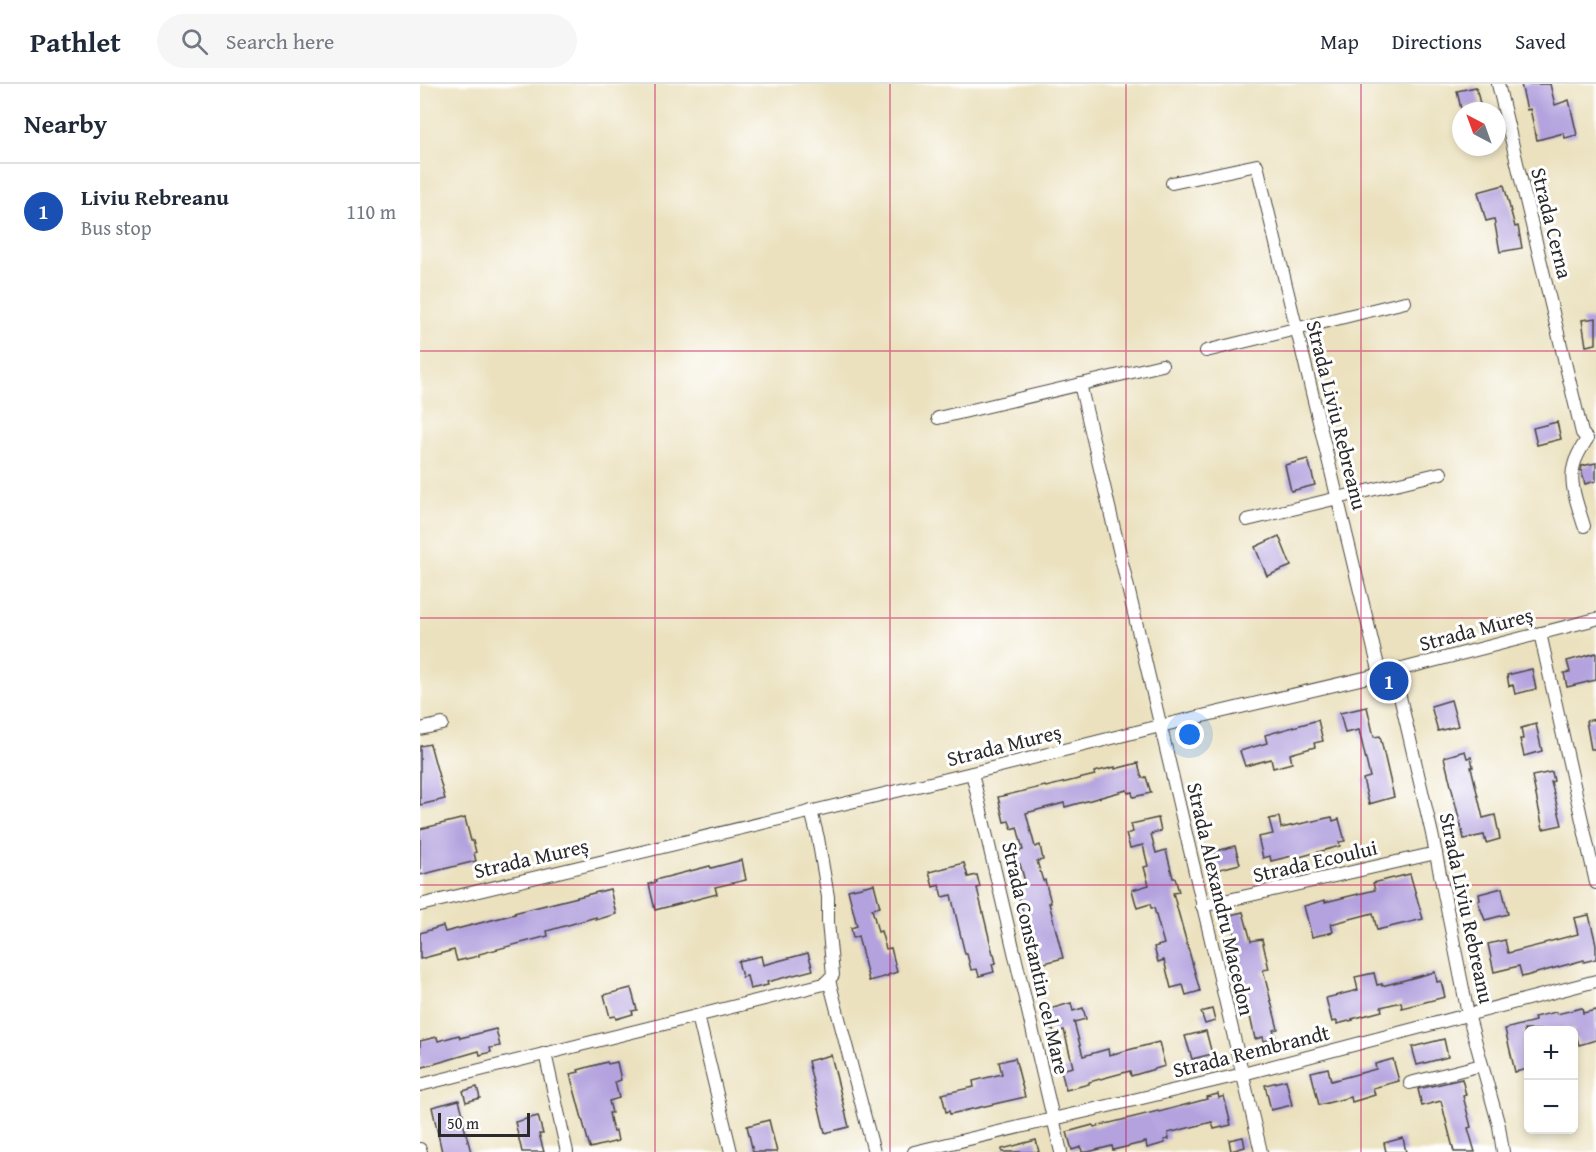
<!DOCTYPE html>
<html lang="en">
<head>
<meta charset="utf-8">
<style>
  body { margin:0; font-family:"Gentium Book Plus",serif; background:#f6f6f7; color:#1f2937 }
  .controls { position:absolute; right:18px; bottom:18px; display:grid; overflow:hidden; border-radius:9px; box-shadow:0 3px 9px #0003 }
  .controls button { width:54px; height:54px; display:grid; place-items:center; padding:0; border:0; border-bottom:2px solid #e0e1e3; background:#fff; color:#1f2937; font:30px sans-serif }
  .compass { position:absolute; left:1032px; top:18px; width:54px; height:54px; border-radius:50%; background:#fff; box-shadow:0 3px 9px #0003; rotate:319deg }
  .scale { position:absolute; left:18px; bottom:15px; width:92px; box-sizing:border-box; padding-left:6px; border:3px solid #2b2b2b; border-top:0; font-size:16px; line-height:21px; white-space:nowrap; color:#2b2b2b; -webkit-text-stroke:4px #fff; paint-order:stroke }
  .you { position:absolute; left:770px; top:651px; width:21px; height:21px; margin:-15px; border:4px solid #fff; border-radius:50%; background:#1a73e8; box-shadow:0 0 0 9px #1a73e833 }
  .badge { display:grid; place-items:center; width:39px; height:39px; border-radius:50%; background:#d1495b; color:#fff; font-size:20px; font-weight:700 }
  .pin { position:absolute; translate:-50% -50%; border:3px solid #fff; box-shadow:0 2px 6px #0006 }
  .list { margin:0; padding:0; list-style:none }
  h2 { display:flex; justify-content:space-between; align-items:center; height:78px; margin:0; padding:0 24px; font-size:26px }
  h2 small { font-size:20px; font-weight:400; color:#747a83 }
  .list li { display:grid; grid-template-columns:39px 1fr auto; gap:18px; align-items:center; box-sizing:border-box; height:96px; padding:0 24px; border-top:2px solid #e0e1e3 }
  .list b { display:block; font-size:22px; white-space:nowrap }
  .list p { margin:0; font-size:20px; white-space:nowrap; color:#747a83 }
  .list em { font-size:20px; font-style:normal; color:#747a83 }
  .icon { flex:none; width:33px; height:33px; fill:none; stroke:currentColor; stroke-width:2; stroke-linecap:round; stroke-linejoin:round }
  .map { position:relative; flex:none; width:1176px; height:1068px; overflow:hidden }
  header { display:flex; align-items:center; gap:36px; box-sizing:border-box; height:84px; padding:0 30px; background:#fff; border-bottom:2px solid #e0e1e3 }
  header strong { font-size:28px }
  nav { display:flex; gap:33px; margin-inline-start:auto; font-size:21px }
  .search { width:420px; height:54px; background:#f6f6f7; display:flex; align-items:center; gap:15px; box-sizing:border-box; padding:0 21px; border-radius:33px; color:#747a83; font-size:22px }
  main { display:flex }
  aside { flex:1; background:#fff }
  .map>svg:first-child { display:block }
  .building { fill:#b3a2de }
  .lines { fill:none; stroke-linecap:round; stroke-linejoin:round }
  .minor-casing { stroke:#484641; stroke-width:14 }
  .minor { stroke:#fff; stroke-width:12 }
  .grid { fill:none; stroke:#c2185b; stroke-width:1.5; stroke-opacity:0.55 }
  .labels { text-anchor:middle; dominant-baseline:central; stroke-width:6; stroke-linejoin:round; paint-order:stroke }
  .street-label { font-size:21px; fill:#2b2b2b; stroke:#fff }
</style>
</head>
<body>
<header>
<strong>Pathlet</strong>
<div class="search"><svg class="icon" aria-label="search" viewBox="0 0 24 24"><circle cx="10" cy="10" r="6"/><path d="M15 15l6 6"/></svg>Search here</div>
<nav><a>Map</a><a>Directions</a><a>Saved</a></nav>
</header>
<main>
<aside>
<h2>Nearby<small></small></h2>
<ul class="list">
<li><span class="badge" style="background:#1a4fb4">1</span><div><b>Liviu Rebreanu</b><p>Bus stop</p></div><em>110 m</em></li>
</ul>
</aside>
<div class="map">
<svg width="1176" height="1068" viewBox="0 0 1176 1068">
  <rect width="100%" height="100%" fill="#fff"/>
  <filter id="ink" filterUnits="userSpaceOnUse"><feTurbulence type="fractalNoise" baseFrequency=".0167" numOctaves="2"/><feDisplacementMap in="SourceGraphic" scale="12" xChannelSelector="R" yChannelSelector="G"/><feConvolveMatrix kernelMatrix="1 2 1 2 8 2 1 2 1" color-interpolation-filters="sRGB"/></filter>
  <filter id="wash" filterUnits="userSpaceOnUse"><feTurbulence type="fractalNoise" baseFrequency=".008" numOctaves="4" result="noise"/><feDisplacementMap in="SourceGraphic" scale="24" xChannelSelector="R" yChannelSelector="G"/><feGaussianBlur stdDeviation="1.35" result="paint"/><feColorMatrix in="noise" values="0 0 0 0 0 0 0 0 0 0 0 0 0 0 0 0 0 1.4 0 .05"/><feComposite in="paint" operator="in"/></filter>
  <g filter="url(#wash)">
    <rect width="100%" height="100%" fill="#ebe1be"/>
    <g id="blocks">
      <!-- building -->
      <g class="building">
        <path d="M 1101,0 L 1130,0 L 1135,21 L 1149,16 L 1157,51 L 1145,54 L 1144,49 L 1117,56 L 1110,25 L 1107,26 Z"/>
        <path d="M 1056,3 L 1060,20 L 1041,25 L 1037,7 Z"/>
        <path d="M 1084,101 L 1095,143 L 1098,142 L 1102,164 L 1080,168 L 1074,135 L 1066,137 L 1058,108 Z"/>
        <path d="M 1176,234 L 1176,260 L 1166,262 L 1162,236 Z"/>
        <path d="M 1137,338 L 1141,355 L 1117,361 L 1113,344 Z"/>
        <path d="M 888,375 L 895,401 L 871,407 L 865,381 Z"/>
        <path d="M 1176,379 L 1176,397 L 1165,400 L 1161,386 L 1162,382 Z"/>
        <path d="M 859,452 L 871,482 L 847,492 L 835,463 Z"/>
        <path d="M 1176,569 L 1176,596 L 1147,603 L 1144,589 L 1150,588 L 1147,577 Z"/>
        <path d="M 1112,585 L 1116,605 L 1095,610 L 1093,601 L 1089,602 L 1087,591 Z"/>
        <path d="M 1031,616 L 1038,642 L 1018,647 L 1011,622 Z"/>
        <path d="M 947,623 L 954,653 L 960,652 L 974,713 L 949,720 L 943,695 L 950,693 L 939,646 L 925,649 L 920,629 Z"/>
        <path d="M 1176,635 L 1176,665 L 1171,665 L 1166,637 Z"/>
        <path d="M 898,636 L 903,657 L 894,659 L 895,663 L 870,670 L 872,679 L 853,684 L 851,675 L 825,682 L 820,667 L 847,659 L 845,651 Z"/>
        <path d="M 1116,640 L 1122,667 L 1104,672 L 1100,655 L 1103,655 L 1101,644 Z"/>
        <path d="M 10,660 L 25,715 L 0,721 L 0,662 Z"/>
        <path d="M 1045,667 L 1047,674 L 1051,673 L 1053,683 L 1051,683 L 1063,734 L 1075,731 L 1080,755 L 1066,759 L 1064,751 L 1044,755 L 1024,673 Z"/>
        <path d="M 718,679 L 722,694 L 726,693 L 731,709 L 713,713 L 712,708 L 708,709 L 707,706 L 645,723 L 644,719 L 606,729 L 615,763 L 620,761 L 623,776 L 617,777 L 623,797 L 625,796 L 631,819 L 629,819 L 643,874 L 621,880 L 619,872 L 616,873 L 596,804 L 606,801 L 600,780 L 592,782 L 589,769 L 603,766 L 597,743 L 592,745 L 589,737 L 584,738 L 578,713 L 625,702 L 626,703 L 675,691 L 674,688 L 695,683 L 695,685 Z"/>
        <path d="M 1132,688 L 1134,697 L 1131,698 L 1142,741 L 1123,745 L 1112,692 Z"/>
        <path d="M 859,733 L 861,744 L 912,733 L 913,737 L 919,735 L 925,757 L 919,758 L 920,762 L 872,775 L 872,772 L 851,777 L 850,772 L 843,774 L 838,753 L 853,750 L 849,735 Z"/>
        <path d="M 45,734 L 51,757 L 53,757 L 56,768 L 54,769 L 56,777 L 0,791 L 0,745 Z"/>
        <path d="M 738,734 L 741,747 L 731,750 L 736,769 L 746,766 L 753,794 L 755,794 L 759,808 L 753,809 L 780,907 L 766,911 L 763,901 L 751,904 L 744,876 L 738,878 L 734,863 L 744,860 L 734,824 L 731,824 L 730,820 L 717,824 L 712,806 L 729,801 L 724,783 L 728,782 L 723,761 L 710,764 L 706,750 L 713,748 L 711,740 Z"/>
        <path d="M 815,762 L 820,780 L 792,787 L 788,769 Z"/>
        <path d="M 322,776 L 326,796 L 295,803 L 297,810 L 235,826 L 229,800 L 236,798 L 235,796 L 290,782 L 291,784 Z"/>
        <path d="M 544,779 L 548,793 L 557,791 L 560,803 L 557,804 L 573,870 L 574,870 L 576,879 L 572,880 L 574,888 L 559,892 L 557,885 L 551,886 L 547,870 L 545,870 L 531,811 L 522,813 L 519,801 L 513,803 L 509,788 Z"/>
        <path d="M 990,790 L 1003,835 L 957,846 L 953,829 L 911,840 L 913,848 L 892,853 L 884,822 L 905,816 L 905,818 L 955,806 L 953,799 Z"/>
        <path d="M 454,800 L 460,823 L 452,825 L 458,848 L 461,847 L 466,865 L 471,864 L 477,888 L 468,891 L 468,892 L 449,897 L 438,852 L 433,854 L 431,844 L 437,842 L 428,806 Z"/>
        <path d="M 1082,804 L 1088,830 L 1065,836 L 1060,823 L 1058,817 L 1060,816 L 1059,810 Z"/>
        <path d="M 190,805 L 196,830 L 176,836 L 176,833 L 127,847 L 128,852 L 59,870 L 59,872 L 37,877 L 34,866 L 0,875 L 0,849 L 23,842 L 25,848 L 95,830 L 94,829 Z"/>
        <path d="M 823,828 L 831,857 L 842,855 L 849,885 L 843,886 L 858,945 L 853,946 L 856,954 L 844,957 L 843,953 L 835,955 L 828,923 L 825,923 L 822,907 L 823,907 L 812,862 L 818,861 L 810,831 Z"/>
        <path d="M 1169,831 L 1176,860 L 1176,875 L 1164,878 L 1164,876 L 1102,893 L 1099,882 L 1074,888 L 1068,860 L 1085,856 L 1088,869 L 1124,860 L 1124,859 L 1158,850 L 1154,834 Z"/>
        <path d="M 388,869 L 393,886 L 347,898 L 348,901 L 330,905 L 327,892 L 322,893 L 318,877 L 341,872 L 343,881 Z"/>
        <path d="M 1015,888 L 1017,898 L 1021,897 L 1025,913 L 982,924 L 981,918 L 961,923 L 962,927 L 932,935 L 933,936 L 917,940 L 917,937 L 912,938 L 906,914 L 938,906 L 935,893 L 954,889 L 957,901 L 962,900 L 962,902 Z"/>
        <path d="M 211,904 L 217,926 L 212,927 L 213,930 L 196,935 L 195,932 L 190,933 L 184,911 Z"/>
        <path d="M 651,919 L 653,927 L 663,924 L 666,935 L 654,938 L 663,972 L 688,965 L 689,971 L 739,958 L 745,982 L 711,992 L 710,987 L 669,998 L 669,1000 L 646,1006 L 641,986 L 653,983 L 644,946 L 634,949 L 633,945 L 631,945 L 626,926 Z"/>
        <path d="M 1162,924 L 1163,929 L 1176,926 L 1176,956 L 1159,961 L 1157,954 L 1154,955 L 1154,946 L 1148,946 L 1147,944 L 1136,946 L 1104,946 L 1108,967 L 1108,985 L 1095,988 L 1085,945 L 1115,937 L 1114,933 L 1136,928 L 1137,930 Z"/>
        <path d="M 792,925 L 795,937 L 785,940 L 781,928 Z"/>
        <path d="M 76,945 L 80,962 L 70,964 L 71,968 L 60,971 L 59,967 L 0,984 L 0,957 L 17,953 L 18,957 L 39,951 L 40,954 Z"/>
        <path d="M 786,947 L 792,970 L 772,975 L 765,952 Z"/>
        <path d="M 1024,955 L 1028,973 L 997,981 L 992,963 Z"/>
        <path d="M 411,971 L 429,1043 L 405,1049 L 388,977 Z"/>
        <path d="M 595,974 L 605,1013 L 530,1030 L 529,1027 L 526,1028 L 522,1010 L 554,1003 L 553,997 L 582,990 L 579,978 Z"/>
        <path d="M 973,975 L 979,997 L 953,1004 L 955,1011 L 932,1018 L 931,1013 L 899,1021 L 891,988 L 908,984 L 911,997 L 956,985 L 955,980 Z"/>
        <path d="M 187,978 L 188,980 L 197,978 L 201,996 L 195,998 L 199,1014 L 189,1017 L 192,1029 L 189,1029 L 193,1048 L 196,1047 L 198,1057 L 170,1064 L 150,990 L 159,988 L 158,986 Z"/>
        <path d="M 1042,995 L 1046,1011 L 1043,1012 L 1051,1043 L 1048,1044 L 1055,1068 L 1034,1068 L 1021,1017 L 1002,1022 L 998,1005 Z"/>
        <path d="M 866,996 L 872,1021 L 851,1026 L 845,1001 Z"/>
        <path d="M 57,1003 L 60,1014 L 46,1018 L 43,1007 Z"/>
        <path d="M 798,1010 L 799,1014 L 804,1012 L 811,1041 L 794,1045 L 792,1038 L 748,1049 L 749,1055 L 744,1056 L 745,1059 L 727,1064 L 726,1058 L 693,1066 L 692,1062 L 668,1068 L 662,1068 L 661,1063 L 652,1066 L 647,1048 L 673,1041 L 674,1043 L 738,1027 L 739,1028 L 787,1015 L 786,1013 Z"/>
        <path d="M 39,1016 L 43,1030 L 41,1031 L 51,1068 L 22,1068 L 12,1023 Z"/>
        <path d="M 118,1032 L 123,1050 L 119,1050 L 124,1068 L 102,1068 L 95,1038 Z"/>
        <path d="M 349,1036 L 357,1068 L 333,1068 L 327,1042 Z"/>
        <path d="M 823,1053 L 825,1063 L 811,1067 L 809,1056 Z"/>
        <path d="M 983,1054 L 986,1068 L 966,1068 L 964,1059 Z"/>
        <path d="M 616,1056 L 619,1068 L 582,1068 L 582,1065 Z"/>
      </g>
    </g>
  </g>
  <g filter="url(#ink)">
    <use href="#blocks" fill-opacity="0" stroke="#484641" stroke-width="1.5"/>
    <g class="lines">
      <!-- minor casing -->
      <g class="minor-casing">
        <g id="minor">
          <path d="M 1078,0 L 1162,349 L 1167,355"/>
          <path d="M 752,99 L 837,81 L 960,590"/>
          <path d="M 786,267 L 985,218"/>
          <path d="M 660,300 L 841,1068"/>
          <path d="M 518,334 L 742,281"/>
          <path d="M 827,436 L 1021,389"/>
          <path d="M 1164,442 C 1159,424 1148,400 1154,381 C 1156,372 1162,363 1167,355"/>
          <path d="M 1120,549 L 1176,799"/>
          <path d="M 974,587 L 1012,750 L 1048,930 L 1079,1042 L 1083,1068"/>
          <path d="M 0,645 L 22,640"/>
          <path d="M 552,689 L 641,1068"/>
          <path d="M 0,821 L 552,689 L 740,642 L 974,587 L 1176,535"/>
          <path d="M 782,822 L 1016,769"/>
          <path d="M 409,896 L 454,1068"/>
          <path d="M 278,932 L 311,1068"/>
          <path d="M 125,969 L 147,1068"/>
          <path d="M 990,999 L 1062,981"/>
          <path d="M 0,1001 L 404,900 L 413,891 L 408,838 L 408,813 L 398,754 L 391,727"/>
          <path d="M 0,1065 L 1,1068"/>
          <path d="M 494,1068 L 823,990 L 1176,897"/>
        </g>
      </g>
      <!-- minor -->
      <use href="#minor" class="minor"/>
    </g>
  </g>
  <!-- grid -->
  <path class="grid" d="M 235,0 L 235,1068M 470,0 L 470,1068M 706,0 L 706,1068M 941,0 L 941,1068M 0,267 L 1176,267M 0,534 L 1176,534M 0,801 L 1176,801"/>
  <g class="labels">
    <!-- street labels -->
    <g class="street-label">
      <text transform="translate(1132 139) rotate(76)">Strada Cerna</text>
      <text transform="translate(917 331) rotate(76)">Strada Liviu Rebreanu</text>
      <text transform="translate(1056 545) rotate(-15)">Strada Mureș</text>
      <text transform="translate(584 661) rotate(-14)">Strada Mureș</text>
      <text transform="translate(111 774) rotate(-13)">Strada Mureș</text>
      <text transform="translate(895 777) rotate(-13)">Strada Ecoului</text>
      <text transform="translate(801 815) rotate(77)">Strada Alexandru Macedon</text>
      <text transform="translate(1047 824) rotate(78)">Strada Liviu Rebreanu</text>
      <text transform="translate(616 874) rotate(77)">Strada Constantin cel Mare</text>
      <text transform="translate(831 967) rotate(-14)">Strada Rembrandt</text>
    </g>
  </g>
</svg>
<div class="controls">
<button>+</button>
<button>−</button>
</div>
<svg class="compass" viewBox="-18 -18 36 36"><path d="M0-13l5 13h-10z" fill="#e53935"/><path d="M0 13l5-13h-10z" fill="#747a83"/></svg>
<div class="scale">50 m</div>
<div class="you"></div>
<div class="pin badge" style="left:969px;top:597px;background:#1a4fb4">1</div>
</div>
</main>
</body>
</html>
